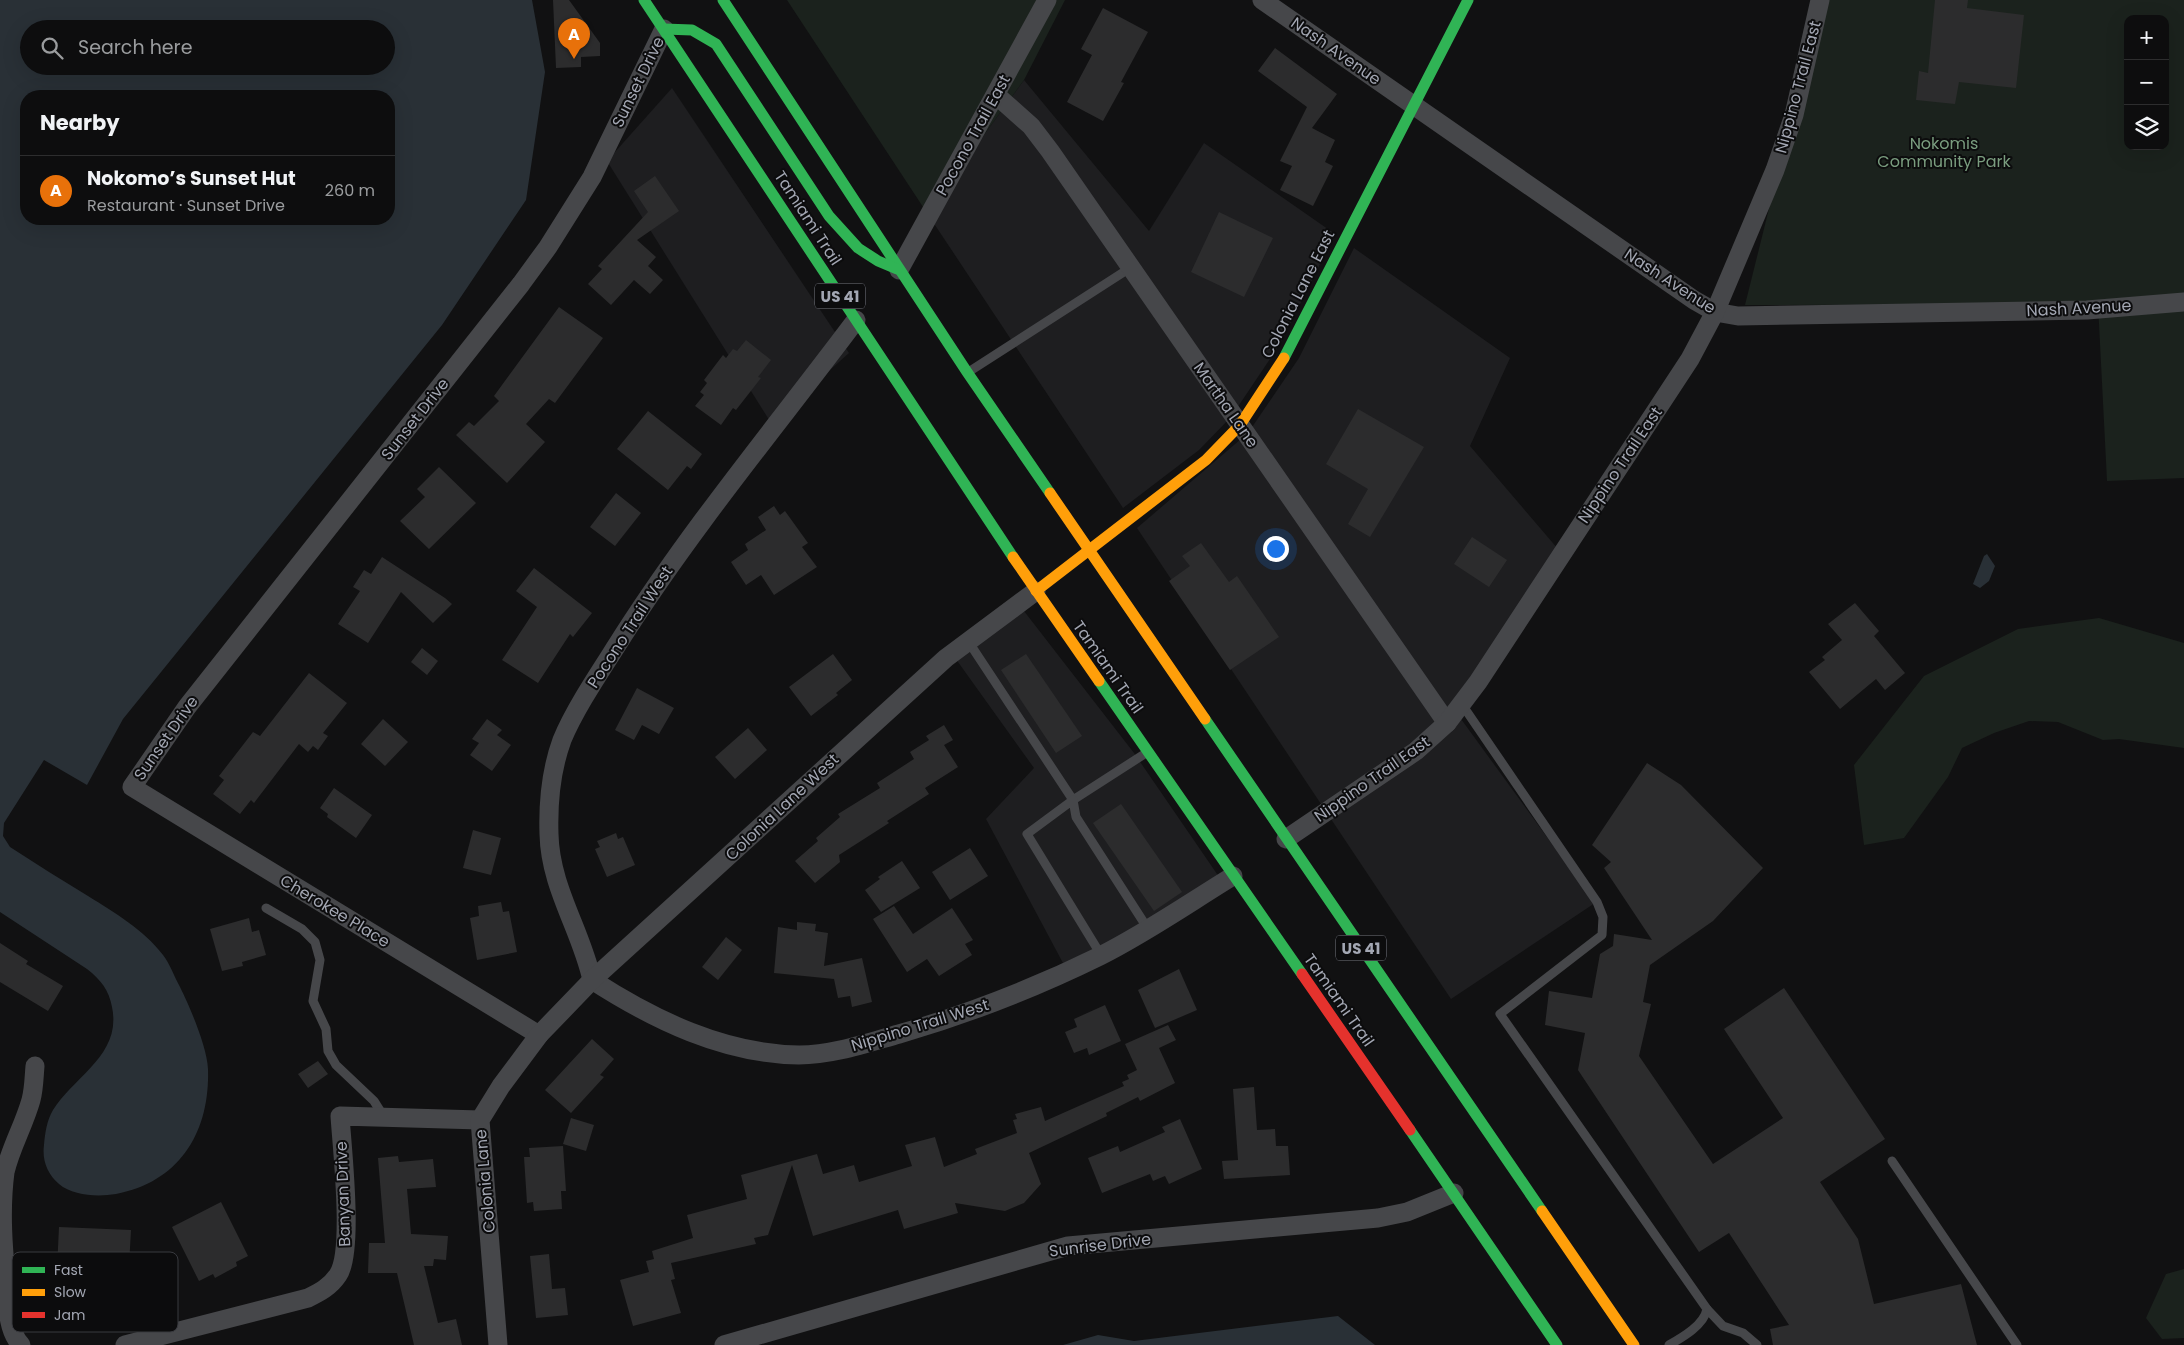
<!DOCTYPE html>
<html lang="en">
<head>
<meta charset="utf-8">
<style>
  body { margin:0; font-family:Poppins,sans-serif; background:#161617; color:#f1f3f6 }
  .controls { position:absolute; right:15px; top:15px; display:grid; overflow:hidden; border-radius:10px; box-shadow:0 5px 20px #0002 }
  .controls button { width:45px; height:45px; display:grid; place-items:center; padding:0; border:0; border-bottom:1px solid #2d2d2e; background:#0d0d0e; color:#f1f3f6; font:25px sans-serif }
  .you { position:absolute; left:1275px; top:548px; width:18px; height:18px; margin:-12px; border:4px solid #fff; border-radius:50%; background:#1a73e8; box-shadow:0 0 0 8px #1a73e833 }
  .badge { display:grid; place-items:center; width:32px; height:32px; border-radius:50%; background:#0f766e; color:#fff; font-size:16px; font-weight:700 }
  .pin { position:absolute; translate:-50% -41px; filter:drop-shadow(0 1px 2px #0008) }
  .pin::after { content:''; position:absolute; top:26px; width:18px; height:15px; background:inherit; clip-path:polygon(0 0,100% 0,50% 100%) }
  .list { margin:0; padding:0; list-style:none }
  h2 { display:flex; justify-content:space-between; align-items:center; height:65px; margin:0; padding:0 20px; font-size:21px }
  h2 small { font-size:16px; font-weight:400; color:#9a9c9e }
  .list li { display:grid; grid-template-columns:32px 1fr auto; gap:15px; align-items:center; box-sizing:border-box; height:70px; padding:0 20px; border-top:1px solid #2d2d2e }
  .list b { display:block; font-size:19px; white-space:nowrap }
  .list p { margin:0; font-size:16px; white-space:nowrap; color:#9a9c9e }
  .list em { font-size:16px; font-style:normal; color:#9a9c9e }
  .icon { flex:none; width:28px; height:28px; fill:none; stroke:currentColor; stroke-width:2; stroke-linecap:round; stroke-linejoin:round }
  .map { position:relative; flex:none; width:2184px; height:1345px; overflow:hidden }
  .search { position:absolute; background:#0d0d0e; box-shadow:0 5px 20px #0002; left:20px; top:20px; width:375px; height:55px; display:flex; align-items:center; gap:12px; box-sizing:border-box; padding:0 18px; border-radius:28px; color:#9a9c9e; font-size:19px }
  .panel { position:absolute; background:#0d0d0e; box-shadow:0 5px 20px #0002; left:20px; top:90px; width:375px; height:135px; border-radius:20px }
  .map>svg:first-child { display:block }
  .built { fill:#1e1e20 }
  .green { fill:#1b221d; fill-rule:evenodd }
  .water { fill:#293036; fill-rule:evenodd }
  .building { fill:#2c2c2d }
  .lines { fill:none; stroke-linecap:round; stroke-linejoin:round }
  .lane { stroke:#46474a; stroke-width:9 }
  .street { stroke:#46474a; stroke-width:19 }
  .fast { stroke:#30b455; stroke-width:11 }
  .slow { stroke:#ff9f0a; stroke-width:11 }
  .jam { stroke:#e5322d; stroke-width:11 }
  .labels { text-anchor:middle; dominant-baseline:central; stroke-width:4; stroke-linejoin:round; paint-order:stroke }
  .shield { fill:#0c0c0d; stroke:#767881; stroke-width:1 }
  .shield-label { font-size:15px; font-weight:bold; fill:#a3a7b3 }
  .street-label { font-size:16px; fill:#a3a7b3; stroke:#0c0c0d }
  .park-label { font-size:16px; fill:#7a9d7f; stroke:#0c0c0d }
  .key { fill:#0c0c0d; stroke:#393a3f; stroke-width:1 }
  .key-label { font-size:14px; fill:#a3a7b3 }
</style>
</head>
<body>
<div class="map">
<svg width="2184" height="1345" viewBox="0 0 2184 1345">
  <rect width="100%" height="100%" fill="#111112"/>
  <!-- built -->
  <g class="built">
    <path d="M 1024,80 L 1149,231 L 1204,143 L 1335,234 L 1280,344 L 1231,417 L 1199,450 L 1123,508 L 927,213 Z"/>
    <path d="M 672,88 L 849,353 L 771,423 L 607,161 Z"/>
    <path d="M 1354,248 L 1510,358 L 1470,446 L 1564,556 L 1461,719 L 1595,903 L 1451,999 L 1137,528 L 1248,433 L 1299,358 Z"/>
    <path d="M 1017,602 L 1134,753 L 1228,890 L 1063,963 L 986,819 L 1034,768 L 953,655 Z"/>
  </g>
  <!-- green -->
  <g class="green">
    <path d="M 787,0 L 1065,0 L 1024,80 L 927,213 Z"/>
    <path d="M 1821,0 L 2184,0 L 2184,478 L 2107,481 L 2098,304 L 1745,305 ZM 2128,19 L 2165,19 L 2165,146 L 2128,146 Z"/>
    <path d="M 2099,618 L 2184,643 L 2184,748 L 2119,739 L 2103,740 L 2058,722 L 2029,721 L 1994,733 L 1962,748 L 1948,777 L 1904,838 L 1864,845 L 1854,765 L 1924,676 L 2018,629 Z"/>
    <path d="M 2184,1269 L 2184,1338 L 2162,1339 L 2146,1318 L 2166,1274 Z"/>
  </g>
  <!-- water -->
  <g class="water">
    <path d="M 0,0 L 532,0 L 545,72 L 526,200 L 442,325 L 123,719 L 87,785 L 44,760 L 4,823 L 3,836 L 10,847 C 36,864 62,880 88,896 C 115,913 143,929 163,955 C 170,964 174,976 180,987 C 190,1007 207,1047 208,1069 C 210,1132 180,1182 116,1194 C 98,1197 73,1196 59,1184 C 47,1174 42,1160 44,1145 C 45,1133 47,1120 53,1110 C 74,1076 122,1055 112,1007 C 109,990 101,980 87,969 L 0,912 ZM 29,29 L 386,29 L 386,66 L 29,66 ZM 389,96 L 389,219 L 26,219 L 26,96 Z"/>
    <path d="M 1987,554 L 1995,566 L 1989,581 L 1980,588 L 1973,584 L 1984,556 Z"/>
    <path d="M 1338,1316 L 1375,1345 L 1063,1345 L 1098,1335 L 1134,1341 Z"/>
  </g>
  <!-- building -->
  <g class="building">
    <path d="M 553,0 L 569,0 L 600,43 L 600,56 L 581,57 L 581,67 L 556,68 Z"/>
    <path d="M 1935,0 L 1968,0 L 1967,8 L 2024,15 L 2016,88 L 1959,82 L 1955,104 L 1916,100 L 1919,71 L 1928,73 Z"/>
    <path d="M 1103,8 L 1148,32 L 1121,82 L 1124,83 L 1103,121 L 1067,102 L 1092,55 L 1081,49 Z"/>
    <path d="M 1275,48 L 1337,94 L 1312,128 L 1335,140 L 1325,162 L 1333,166 L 1313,206 L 1280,190 L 1292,166 L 1280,161 L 1307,107 L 1258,71 Z"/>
    <path d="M 655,176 L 679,211 L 637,240 L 656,257 L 648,266 L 663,280 L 650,294 L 634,280 L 611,305 L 588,284 L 602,269 L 598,266 L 648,212 L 634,191 Z"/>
    <path d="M 1219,212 L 1273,238 L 1244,297 L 1191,272 Z"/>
    <path d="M 559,307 L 603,338 L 555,403 L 549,399 L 526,424 L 545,442 L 507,483 L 456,435 L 469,422 L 474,426 L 499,401 L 494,396 Z"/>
    <path d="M 746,340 L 771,360 L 758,377 L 761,378 L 736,410 L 733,408 L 721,425 L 695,406 L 704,395 L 700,392 L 707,383 L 704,380 L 723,355 L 726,358 L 733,349 L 737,351 Z"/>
    <path d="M 1358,409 L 1424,447 L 1370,537 L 1348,524 L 1368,489 L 1326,464 Z"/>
    <path d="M 648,411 L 702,454 L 691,469 L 687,466 L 668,490 L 617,449 Z"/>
    <path d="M 439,467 L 476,503 L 429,549 L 400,521 L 425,497 L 417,489 Z"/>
    <path d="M 616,493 L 641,513 L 615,546 L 590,527 Z"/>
    <path d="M 774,506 L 780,515 L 785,511 L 808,543 L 802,547 L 817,567 L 774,595 L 761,575 L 746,585 L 731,562 L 748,550 L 745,544 L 766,530 L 758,517 Z"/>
    <path d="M 1472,537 L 1507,560 L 1489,587 L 1454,564 Z"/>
    <path d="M 1201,543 L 1229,582 L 1237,576 L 1279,637 L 1230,670 L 1169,581 L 1190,566 L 1182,556 Z"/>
    <path d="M 382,557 L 445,598 L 452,604 L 433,623 L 401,592 L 368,643 L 338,624 L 360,591 L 353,587 L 364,570 L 371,574 Z"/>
    <path d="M 534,568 L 592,613 L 573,637 L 570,634 L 538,683 L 502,660 L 537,607 L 516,591 Z"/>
    <path d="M 1855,603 L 1879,631 L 1874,636 L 1905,673 L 1885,690 L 1876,679 L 1840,709 L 1809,672 L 1825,660 L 1822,657 L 1842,640 L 1828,624 Z"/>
    <path d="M 422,648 L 438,661 L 427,675 L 411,662 Z"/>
    <path d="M 833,654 L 852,680 L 836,693 L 838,695 L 811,716 L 789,687 Z"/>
    <path d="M 1026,654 L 1082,736 L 1056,753 L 1001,670 Z"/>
    <path d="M 309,673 L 347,703 L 323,733 L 328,736 L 318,750 L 313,746 L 308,752 L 299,744 L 254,803 L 251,800 L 240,814 L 213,794 L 224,780 L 219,776 L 253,732 L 260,736 Z"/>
    <path d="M 637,688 L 674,708 L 659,734 L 642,725 L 634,740 L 615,730 Z"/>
    <path d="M 383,719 L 408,742 L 385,766 L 361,744 Z"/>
    <path d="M 487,719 L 502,730 L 497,735 L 511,745 L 492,771 L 470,755 L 479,743 L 472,739 Z"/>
    <path d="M 944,725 L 953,740 L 944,745 L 958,767 L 925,788 L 929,794 L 887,821 L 889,823 L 839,855 L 840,862 L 815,883 L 795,861 L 818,841 L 816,838 L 840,817 L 838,814 L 880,788 L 877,783 L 914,759 L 910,752 L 929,740 L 926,736 Z"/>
    <path d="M 748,728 L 767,750 L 735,779 L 715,757 Z"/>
    <path d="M 1647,763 L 1681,785 L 1763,868 L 1713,921 L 1650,965 L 1643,1002 L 1651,1004 L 1639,1056 L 1713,1164 L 1783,1118 L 1724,1029 L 1784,988 L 1885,1139 L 1820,1182 L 1858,1239 L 1874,1304 L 1961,1284 L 1977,1345 L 1773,1345 L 1770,1329 L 1789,1325 L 1729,1233 L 1699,1252 L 1578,1070 L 1585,1033 L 1545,1025 L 1549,991 L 1592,998 L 1600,954 L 1613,946 L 1614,934 L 1652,940 L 1604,868 L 1611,862 L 1592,845 Z"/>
    <path d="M 334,788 L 372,815 L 356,838 L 327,817 L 328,814 L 320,808 Z"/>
    <path d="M 1121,804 L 1182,892 L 1154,911 L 1093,823 Z"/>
    <path d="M 473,830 L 501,838 L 491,875 L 463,868 Z"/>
    <path d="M 616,833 L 618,839 L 623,837 L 635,865 L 607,877 L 595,849 L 600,847 L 597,841 Z"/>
    <path d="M 970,848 L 988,876 L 950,900 L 932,872 Z"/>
    <path d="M 902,861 L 920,888 L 881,912 L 865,890 L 880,879 L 878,877 Z"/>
    <path d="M 501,902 L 503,912 L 509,911 L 517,952 L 477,960 L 470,918 L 479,916 L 478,906 Z"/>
    <path d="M 894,906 L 913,934 L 952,908 L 973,940 L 965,944 L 972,955 L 939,976 L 927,959 L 907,972 L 873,919 Z"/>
    <path d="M 249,918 L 252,932 L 259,930 L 266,955 L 242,962 L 243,966 L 222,971 L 210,929 Z"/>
    <path d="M 797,922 L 816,924 L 815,931 L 828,933 L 824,966 L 862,958 L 872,1002 L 852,1007 L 850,996 L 838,998 L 834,979 L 774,973 L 778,927 L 797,930 Z"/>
    <path d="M 726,937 L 742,950 L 718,980 L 702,967 Z"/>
    <path d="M 0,943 L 28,961 L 26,964 L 63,986 L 48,1011 L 0,982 Z"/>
    <path d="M 1179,969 L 1197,1010 L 1155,1028 L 1138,990 Z"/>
    <path d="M 1105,1005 L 1121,1041 L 1089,1055 L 1087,1048 L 1074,1053 L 1065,1032 L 1077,1027 L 1074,1019 Z"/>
    <path d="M 1168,1025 L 1176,1040 L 1159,1048 L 1175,1083 L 1140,1101 L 1138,1097 L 1106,1113 L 1107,1116 L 1029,1153 L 1041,1184 L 1024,1203 L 1005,1211 L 955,1203 L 958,1213 L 904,1229 L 898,1210 L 813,1236 L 792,1165 L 768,1235 L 754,1238 L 756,1244 L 671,1263 L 675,1279 L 671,1280 L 681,1313 L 633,1326 L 620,1280 L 649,1272 L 646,1261 L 654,1259 L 652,1251 L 693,1238 L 687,1215 L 747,1199 L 741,1175 L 817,1154 L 823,1174 L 854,1165 L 859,1182 L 912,1166 L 905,1145 L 935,1137 L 944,1167 L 977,1154 L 975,1149 L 1017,1133 L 1013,1120 L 1017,1119 L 1015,1114 L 1041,1107 L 1045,1121 L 1124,1086 L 1122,1082 L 1129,1079 L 1127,1075 L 1137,1070 L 1125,1044 Z"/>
    <path d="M 592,1039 L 614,1059 L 600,1075 L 604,1077 L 571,1113 L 545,1090 Z"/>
    <path d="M 318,1061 L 328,1074 L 308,1088 L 298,1074 Z"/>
    <path d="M 1254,1087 L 1257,1130 L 1275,1129 L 1276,1146 L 1288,1146 L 1290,1175 L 1224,1179 L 1222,1161 L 1238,1160 L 1233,1089 Z"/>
    <path d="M 571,1118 L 594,1125 L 586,1151 L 563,1144 Z"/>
    <path d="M 1180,1119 L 1202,1169 L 1169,1184 L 1165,1176 L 1153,1181 L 1150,1174 L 1102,1193 L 1088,1158 L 1118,1146 L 1120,1152 L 1165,1132 L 1162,1127 Z"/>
    <path d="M 563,1146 L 566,1191 L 561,1191 L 562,1209 L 534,1211 L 533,1202 L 527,1203 L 524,1157 L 530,1157 L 529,1148 Z"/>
    <path d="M 398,1156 L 399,1162 L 433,1159 L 436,1187 L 407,1189 L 411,1234 L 448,1236 L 446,1260 L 434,1259 L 433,1266 L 424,1266 L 438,1323 L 456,1319 L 462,1345 L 414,1345 L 397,1273 L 368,1273 L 369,1243 L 385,1243 L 378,1158 Z"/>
    <path d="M 221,1202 L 248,1256 L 236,1262 L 237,1266 L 215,1278 L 213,1274 L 199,1281 L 172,1227 Z"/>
    <path d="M 59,1227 L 131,1230 L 129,1266 L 123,1266 L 122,1296 L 108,1295 L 108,1303 L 83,1302 L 82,1312 L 55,1311 Z"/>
    <path d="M 549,1254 L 552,1289 L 565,1288 L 568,1315 L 536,1318 L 530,1256 Z"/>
  </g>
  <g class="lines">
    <!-- lane -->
    <g class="lane">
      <path d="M 970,371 L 1130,268"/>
      <path d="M 968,641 L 1073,800 L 1146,753"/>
      <path d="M 1461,703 L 1597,902 L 1603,917 L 1602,935 L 1500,1014 L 1707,1309 C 1704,1325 1683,1337 1669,1345"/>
      <path d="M 266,908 L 302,929 L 315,942 L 320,960 L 313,1001 L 326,1029 L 328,1051 L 336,1065 L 374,1101 L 384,1117"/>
      <path d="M 1101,955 L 1027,834 L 1073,800 L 1076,817 L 1148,929"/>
      <path d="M 1892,1161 L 2017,1345"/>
      <path d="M 1707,1309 L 1723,1326 L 1743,1333 L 1757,1345"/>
    </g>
    <!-- street -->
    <g class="street">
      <path d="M 1262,0 L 1694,300 L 1715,312 L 1738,316 L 2087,310 L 2184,302"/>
      <path d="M 996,95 L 1031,126 L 1050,151 L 1447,723"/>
      <path d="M 899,270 L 1047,0"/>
      <path d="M 856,320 C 778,424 694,525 624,634 C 604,666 576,706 562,740 C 551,770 548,803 549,834 C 550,887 581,930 592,980 C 654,1020 724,1054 799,1055 C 833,1055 867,1043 899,1034 C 968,1014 1035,988 1100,956 C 1146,933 1189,903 1233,876"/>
      <path d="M 1286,839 L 1416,751 L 1447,723 L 1478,682 L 1690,359 L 1715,312 L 1775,170 L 1794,115 L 1820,0"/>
      <path d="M 539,1035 L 132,787 L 187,707 L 521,284 L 548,247 L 592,177 L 664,29"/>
      <path d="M 21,1345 C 7,1330 8,1306 7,1287 C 3,1249 0,1210 5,1172 C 11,1147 24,1125 31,1100 C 34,1089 34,1077 35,1066"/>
      <path d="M 125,1345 L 308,1298 C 320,1292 330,1287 338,1275 C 354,1252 342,1148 340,1116 L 480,1120"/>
      <path d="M 498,1345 L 480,1120 L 501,1086 L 539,1035 L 592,980 L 946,658 L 1036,591"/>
      <path d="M 724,1345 L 1068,1246 L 1378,1218 L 1407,1212 L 1454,1193"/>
    </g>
    <!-- fast -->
    <g class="fast">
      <path d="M 644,0 L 1013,557"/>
      <path d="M 723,0 L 967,372 L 1050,493"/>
      <path d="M 664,29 L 692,30 L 716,44 L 829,216 L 858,248 L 878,261 L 897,269"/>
      <path d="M 1284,358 L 1468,0"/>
      <path d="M 1099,681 L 1302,974"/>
      <path d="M 1205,719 L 1542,1211"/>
      <path d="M 1410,1130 L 1557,1345"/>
    </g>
    <!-- slow -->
    <g class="slow">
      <path d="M 1050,493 L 1205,719"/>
      <path d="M 1013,557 L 1099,681"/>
      <path d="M 1036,591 L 1206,460 L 1240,425 L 1284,358"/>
      <path d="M 1542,1211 L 1634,1345"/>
    </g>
    <!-- jam -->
    <path class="jam" d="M 1302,974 L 1410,1130"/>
  </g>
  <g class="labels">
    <!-- shield labels -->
    <g class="shield">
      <rect x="815" y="283.5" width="50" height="25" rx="4"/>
      <rect x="1336" y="935.5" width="50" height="25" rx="4"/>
    </g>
    <g class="shield-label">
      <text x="840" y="296">US 41</text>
      <text x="1361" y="948">US 41</text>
    </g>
    <!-- street labels -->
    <g class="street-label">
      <text transform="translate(1336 51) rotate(35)">Nash Avenue</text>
      <text transform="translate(638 82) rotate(-64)">Sunset Drive</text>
      <text transform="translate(1798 87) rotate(-75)">Nippino Trail East</text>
      <text transform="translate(973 135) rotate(-61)">Pocono Trail East</text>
      <text transform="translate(808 218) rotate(57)">Tamiami Trail</text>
      <text transform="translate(1670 281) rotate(33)">Nash Avenue</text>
      <text transform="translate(1298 294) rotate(-63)">Colonia Lane East</text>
      <text transform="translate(2079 308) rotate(-3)">Nash Avenue</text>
      <text transform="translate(1226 405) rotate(55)">Martha Lane</text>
      <text transform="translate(415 419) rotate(-52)">Sunset Drive</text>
      <text transform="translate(1620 465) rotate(-56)">Nippino Trail East</text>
      <text transform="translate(630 627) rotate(-57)">Pocono Trail West</text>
      <text transform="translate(1108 667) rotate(55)">Tamiami Trail</text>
      <text transform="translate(166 738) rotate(-55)">Sunset Drive</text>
      <text transform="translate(1372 779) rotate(-35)">Nippino Trail East</text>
      <text transform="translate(782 807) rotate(-43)">Colonia Lane West</text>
      <text transform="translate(335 911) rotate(31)">Cherokee Place</text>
      <text transform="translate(1339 1000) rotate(55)">Tamiami Trail</text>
      <text transform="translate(920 1025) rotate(-17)">Nippino Trail West</text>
      <text transform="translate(485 1181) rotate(-95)">Colonia Lane</text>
      <text transform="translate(343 1194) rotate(-92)">Banyan Drive</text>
      <text transform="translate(1100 1245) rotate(-7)">Sunrise Drive</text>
    </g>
    <!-- park labels -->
    <g class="park-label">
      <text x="1944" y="143">Nokomis<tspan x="1944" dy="18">Community Park</tspan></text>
    </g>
  </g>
  <!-- legend -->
  <rect x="12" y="1252" width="166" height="80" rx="8" class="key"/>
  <rect x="22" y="1267" width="23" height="6" fill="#30b455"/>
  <rect x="22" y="1289" width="23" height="7" fill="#ff9f0a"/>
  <rect x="22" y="1312" width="23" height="6" fill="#e5322d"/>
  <g class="key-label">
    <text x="54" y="1275">Fast</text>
    <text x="54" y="1297">Slow</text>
    <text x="54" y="1320">Jam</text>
  </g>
</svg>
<div class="controls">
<button>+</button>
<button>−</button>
<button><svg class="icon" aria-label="layers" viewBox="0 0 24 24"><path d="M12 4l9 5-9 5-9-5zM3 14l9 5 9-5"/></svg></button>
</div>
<div class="you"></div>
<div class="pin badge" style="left:574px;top:59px;background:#e8710a">A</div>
<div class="search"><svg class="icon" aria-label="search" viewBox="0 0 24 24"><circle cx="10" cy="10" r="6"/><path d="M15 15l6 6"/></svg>Search here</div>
<section class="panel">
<h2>Nearby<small></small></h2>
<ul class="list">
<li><span class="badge" style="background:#e8710a">A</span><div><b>Nokomo’s Sunset Hut</b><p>Restaurant · Sunset Drive</p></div><em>260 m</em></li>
</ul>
</section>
</div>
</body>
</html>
